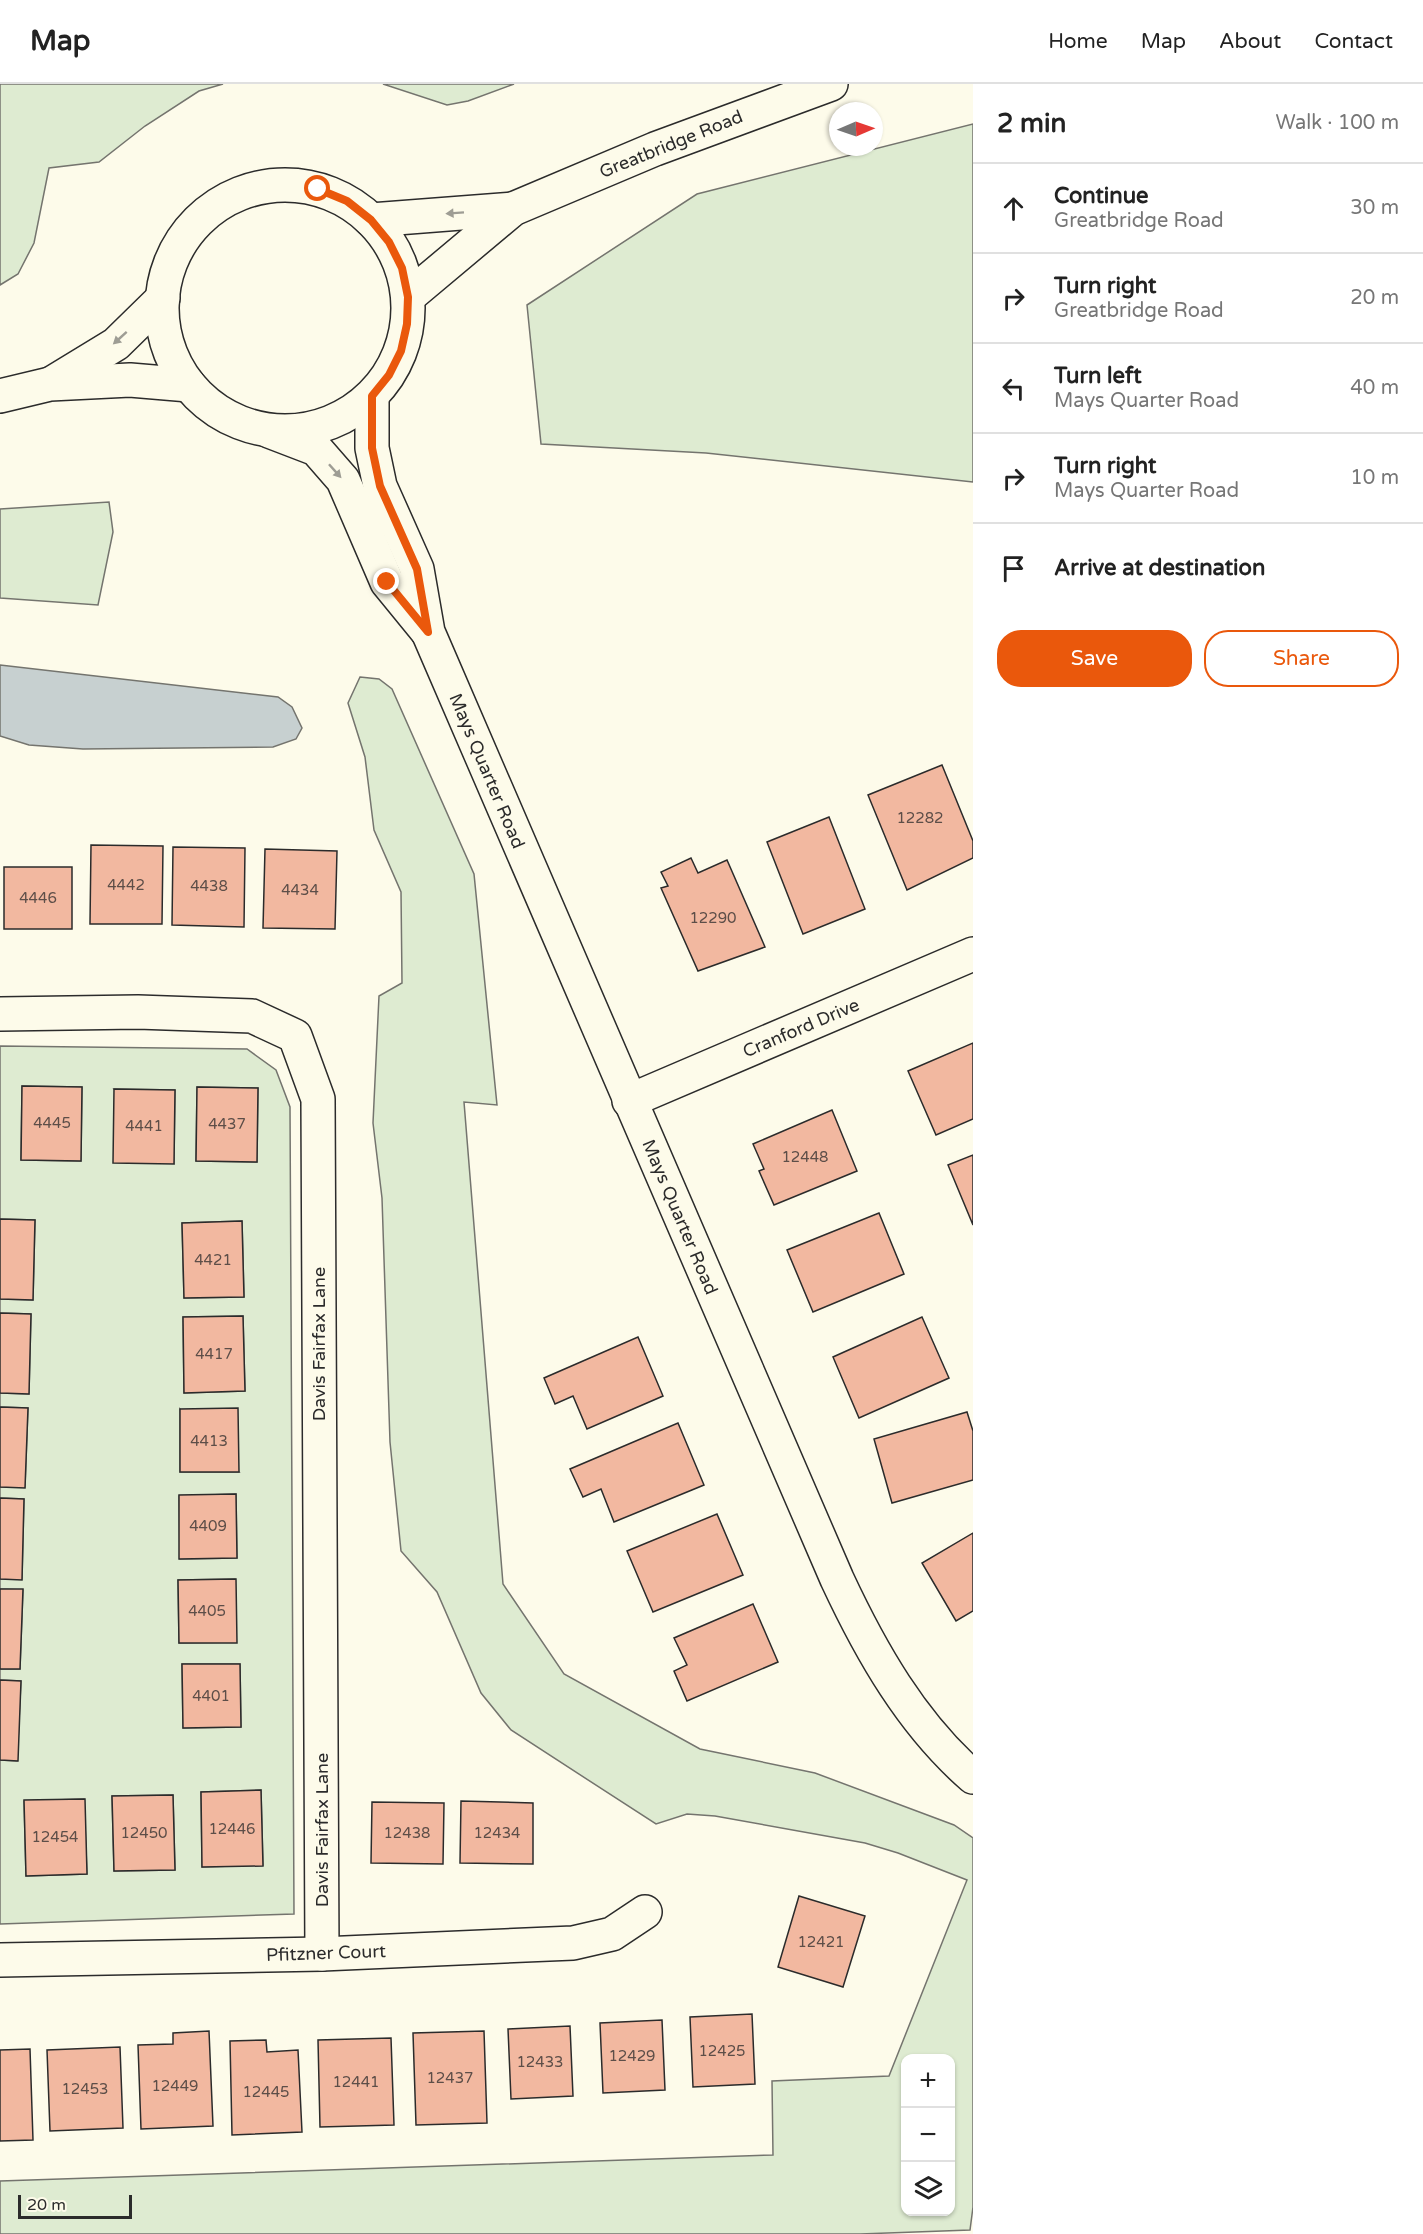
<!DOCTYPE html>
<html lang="en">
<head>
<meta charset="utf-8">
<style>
  body { margin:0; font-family:"Varela Round",sans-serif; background:#f6f6f6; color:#222 }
  .controls { position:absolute; right:18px; bottom:18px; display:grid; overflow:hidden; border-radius:12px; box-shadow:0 2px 4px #0004 }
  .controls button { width:54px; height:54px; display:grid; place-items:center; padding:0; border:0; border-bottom:2px solid #e0e0e0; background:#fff; color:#222; font:30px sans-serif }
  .compass { position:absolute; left:829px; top:18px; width:54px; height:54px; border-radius:50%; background:#fff; box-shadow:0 2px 4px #0004; rotate:88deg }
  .scale { position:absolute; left:18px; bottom:15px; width:114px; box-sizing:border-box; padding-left:6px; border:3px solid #2b2b2b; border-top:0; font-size:16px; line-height:21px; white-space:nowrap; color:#2b2b2b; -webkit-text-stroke:4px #fdfbea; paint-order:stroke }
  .stop { position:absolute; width:18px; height:18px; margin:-14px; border:4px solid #ea580c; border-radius:50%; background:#fff }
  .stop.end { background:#ea580c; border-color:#fff; box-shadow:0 2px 6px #0008 }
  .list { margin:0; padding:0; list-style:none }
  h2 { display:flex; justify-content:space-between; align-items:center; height:78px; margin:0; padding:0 24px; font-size:26px }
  h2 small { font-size:20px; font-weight:400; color:#767676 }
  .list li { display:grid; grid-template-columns:39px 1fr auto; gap:18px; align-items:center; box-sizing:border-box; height:90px; padding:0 24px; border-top:2px solid #e0e0e0 }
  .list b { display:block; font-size:22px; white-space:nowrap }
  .list p { margin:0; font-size:20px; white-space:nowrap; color:#767676 }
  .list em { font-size:20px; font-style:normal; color:#767676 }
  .actions { display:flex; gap:12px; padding:18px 24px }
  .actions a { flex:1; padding:14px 0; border:2px solid #ea580c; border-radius:24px; text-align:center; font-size:21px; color:#ea580c }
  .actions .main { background:#ea580c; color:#fff }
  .icon { flex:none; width:33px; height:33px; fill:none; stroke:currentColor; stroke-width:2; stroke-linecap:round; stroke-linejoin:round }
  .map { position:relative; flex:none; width:973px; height:2150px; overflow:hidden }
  header { display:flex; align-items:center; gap:36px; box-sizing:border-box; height:84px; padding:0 30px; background:#fff; border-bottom:2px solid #e0e0e0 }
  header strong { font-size:28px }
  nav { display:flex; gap:33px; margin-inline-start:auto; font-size:21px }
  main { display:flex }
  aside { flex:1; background:#fff }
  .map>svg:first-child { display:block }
  .green { fill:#deebd1; stroke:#74746e; stroke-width:1.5; fill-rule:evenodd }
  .water { fill:#c7d0d0; stroke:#74746e; stroke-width:1.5 }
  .building { fill:#f2b8a0; stroke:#2b2b2b; stroke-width:1.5 }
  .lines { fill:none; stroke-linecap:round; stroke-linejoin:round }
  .street-casing { stroke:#2b2b2b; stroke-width:36 }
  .secondary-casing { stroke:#2b2b2b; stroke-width:36 }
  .street { stroke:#fdfbea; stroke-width:33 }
  .secondary { stroke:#fdfbea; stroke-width:33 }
  .oneway { fill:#9e9d94 }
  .route { stroke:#ea580c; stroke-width:8 }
  .labels { text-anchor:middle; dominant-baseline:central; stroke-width:4.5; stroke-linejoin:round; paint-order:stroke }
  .number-label { font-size:15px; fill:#5d4e48 }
  .street-label { font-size:18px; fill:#2b2b2b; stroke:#fdfbea }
</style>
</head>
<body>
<header>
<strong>Map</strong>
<nav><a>Home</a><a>Map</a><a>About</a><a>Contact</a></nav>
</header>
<main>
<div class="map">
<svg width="973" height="2150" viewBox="0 0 973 2150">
  <rect width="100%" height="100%" fill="#fdfbea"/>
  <!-- green -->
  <g class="green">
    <path d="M 0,0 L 223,0 L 199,7 L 145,42 L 99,78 L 49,84 L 34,159 L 18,190 L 0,201 Z"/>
    <path d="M 383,0 L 514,0 L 468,17 L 447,21 Z"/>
    <path d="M 973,40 L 973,398 L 706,369 L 541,360 L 527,221 L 697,110 Z"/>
    <path d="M 109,418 L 113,448 L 98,521 L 0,514 L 0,425 Z"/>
    <path d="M 360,593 L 379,595 L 392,605 L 474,790 L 497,1021 L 464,1018 L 503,1500 L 564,1590 L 700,1665 L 815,1689 L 954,1741 L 973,1754 L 973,2123 L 970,2146 L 860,2150 L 0,2150 L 0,2097 L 773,2071 L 772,1997 L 889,1992 L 967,1796 L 898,1769 L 865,1759 L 715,1732 L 687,1730 L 656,1740 L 511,1646 L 481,1609 L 437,1508 L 401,1467 L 390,1358 L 382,1114 L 373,1039 L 379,912 L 402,899 L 401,808 L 374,746 L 365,673 L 348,619 ZM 906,1974 L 950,1974 L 950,2128 L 906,2128 Z"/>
    <path d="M 0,962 L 247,965 L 276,986 L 290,1023 L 294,1830 L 0,1840 L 0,1676 L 17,1677 L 21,1597 L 0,1596 L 0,1585 L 20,1585 L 23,1506 L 0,1505 L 0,1495 L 22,1495 L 24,1415 L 0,1414 L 0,1403 L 25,1403 L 28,1324 L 0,1323 L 0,1309 L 29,1310 L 31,1230 L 0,1229 L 0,1215 L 33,1216 L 35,1136 L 0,1135 ZM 22,1002 L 82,1003 L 81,1077 L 21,1076 ZM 197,1003 L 258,1004 L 257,1078 L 196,1077 ZM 114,1005 L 175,1006 L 174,1079 ZM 242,1137 L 244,1213 L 184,1214 L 182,1139 ZM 243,1232 L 245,1307 L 184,1309 L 183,1233 ZM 180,1325 L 239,1388 L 180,1388 ZM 236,1410 L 237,1474 L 180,1475 L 179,1412 ZM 235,1495 L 236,1558 L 179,1559 L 178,1496 ZM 182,1580 L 240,1580 L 241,1643 L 183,1644 ZM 261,1706 L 263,1781 L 202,1783 L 201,1708 ZM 173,1711 L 175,1786 L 114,1787 L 112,1712 ZM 84,1715 L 87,1790 L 26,1792 L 24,1717 Z"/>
  </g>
  <!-- water -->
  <path class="water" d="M 0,581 L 278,613 L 292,623 L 302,644 L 296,655 L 273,663 L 83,665 L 29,661 L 0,652 Z"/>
  <!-- building -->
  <g class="building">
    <path d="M 942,681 L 973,757 L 973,774 L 907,806 L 868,711 Z"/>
    <path d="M 829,733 L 865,825 L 803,850 L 767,758 Z"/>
    <path d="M 91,761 L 163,762 L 162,840 L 90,840 Z"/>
    <path d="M 173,763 L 245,764 L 244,843 L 172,841 Z"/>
    <path d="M 265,765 L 337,767 L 335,845 L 263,844 Z"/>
    <path d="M 691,774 L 698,789 L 727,776 L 765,863 L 698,887 L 661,804 L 668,802 L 661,788 Z"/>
    <rect x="4" y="783" width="68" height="62"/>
    <path d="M 973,959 L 973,1035 L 936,1051 L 908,987 Z"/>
    <path d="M 22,1002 L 82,1003 L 81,1077 L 21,1076 Z"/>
    <path d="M 197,1003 L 258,1004 L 257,1078 L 196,1077 Z"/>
    <path d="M 114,1005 L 175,1006 L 174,1080 L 113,1079 Z"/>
    <path d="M 832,1026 L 857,1087 L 774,1121 L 759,1087 L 764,1085 L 753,1060 Z"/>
    <path d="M 973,1071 L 973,1141 L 948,1081 Z"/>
    <path d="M 879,1129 L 904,1190 L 813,1228 L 787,1166 Z"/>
    <path d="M 0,1135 L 35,1136 L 33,1216 L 0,1215 Z"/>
    <path d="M 242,1137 L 244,1213 L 184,1214 L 182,1139 Z"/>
    <path d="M 0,1229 L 31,1230 L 29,1310 L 0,1309 Z"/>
    <path d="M 243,1232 L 245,1307 L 184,1309 L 183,1233 Z"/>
    <path d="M 922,1233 L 949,1294 L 859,1334 L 833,1273 Z"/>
    <path d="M 638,1253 L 663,1312 L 587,1345 L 573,1312 L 555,1320 L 544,1294 Z"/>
    <path d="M 0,1323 L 28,1324 L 25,1404 L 0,1403 Z"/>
    <path d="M 238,1324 L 239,1388 L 180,1388 L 180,1325 Z"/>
    <path d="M 967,1328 L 973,1347 L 973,1396 L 892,1419 L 874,1355 Z"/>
    <path d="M 678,1339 L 704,1401 L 614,1438 L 601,1405 L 583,1413 L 570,1385 Z"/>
    <path d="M 236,1410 L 237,1474 L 179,1475 L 179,1411 Z"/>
    <path d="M 0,1414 L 24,1415 L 22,1496 L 0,1495 Z"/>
    <path d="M 717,1430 L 743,1491 L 653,1528 L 627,1467 Z"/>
    <path d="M 973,1449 L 973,1527 L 956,1537 L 922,1479 Z"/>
    <path d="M 236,1495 L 237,1559 L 179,1559 L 178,1496 Z"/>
    <path d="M 0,1505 L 23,1505 L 20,1585 L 0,1585 Z"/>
    <path d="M 753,1520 L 778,1578 L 687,1617 L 674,1587 L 687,1581 L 674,1554 Z"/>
    <path d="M 182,1580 L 240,1580 L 241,1643 L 183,1644 Z"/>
    <path d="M 0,1596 L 21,1597 L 18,1677 L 0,1676 Z"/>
    <path d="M 261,1706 L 263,1782 L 202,1783 L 201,1708 Z"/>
    <path d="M 173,1711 L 175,1786 L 114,1787 L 112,1712 Z"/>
    <path d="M 85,1715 L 87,1790 L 26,1792 L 24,1716 Z"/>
    <path d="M 461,1717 L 533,1719 L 533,1780 L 460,1779 Z"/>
    <path d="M 372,1718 L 444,1719 L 443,1780 L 371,1779 Z"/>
    <path d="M 799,1812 L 865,1832 L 843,1903 L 778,1883 Z"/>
    <path d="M 752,1930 L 755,2000 L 693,2003 L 690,1933 Z"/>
    <path d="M 662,1936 L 665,2006 L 603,2009 L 600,1939 Z"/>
    <path d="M 570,1942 L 573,2012 L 511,2015 L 508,1945 Z"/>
    <path d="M 209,1947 L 213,2042 L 141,2045 L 138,1961 L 173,1960 L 173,1949 Z"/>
    <path d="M 484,1947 L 487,2039 L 416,2041 L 413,1949 Z"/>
    <path d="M 391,1954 L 394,2041 L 320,2043 L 318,1956 Z"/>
    <path d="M 266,1956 L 267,1968 L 298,1966 L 302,2048 L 232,2051 L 230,1957 Z"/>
    <path d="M 120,1963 L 123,2044 L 50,2047 L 47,1966 Z"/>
    <path d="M 30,1965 L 33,2056 L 0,2057 L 0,1966 Z"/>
  </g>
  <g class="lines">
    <!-- street casing -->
    <g class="street-casing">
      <g id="street">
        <path d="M 372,312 L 372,364 L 380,402 L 417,485 L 428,548 L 837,1495 C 871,1568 912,1640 973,1693"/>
        <path d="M 269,347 L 316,365 L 343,396 L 387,498 L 427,547"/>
        <path d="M 0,930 L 138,928 L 252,932 L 295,952 L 318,1015 L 322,1870"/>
        <path d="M 629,1017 L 973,870"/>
        <path d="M 0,1876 L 322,1870 L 573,1859 L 612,1850 L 645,1828"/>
      </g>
    </g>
    <!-- secondary casing -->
    <g class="secondary-casing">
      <g id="secondary">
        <circle cx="285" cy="224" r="123"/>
        <path d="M 371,136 L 513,125"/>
        <path d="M 408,213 L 513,125 L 655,65 L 831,0"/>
        <path d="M 52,299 L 116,260 L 163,214"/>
        <path d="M 0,312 L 50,300 L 130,296 L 189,301"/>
      </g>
    </g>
    <!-- street -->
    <use href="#street" class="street"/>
    <!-- secondary -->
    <use href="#secondary" class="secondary"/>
  </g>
  <!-- one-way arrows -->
  <defs><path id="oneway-solid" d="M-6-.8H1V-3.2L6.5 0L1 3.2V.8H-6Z" transform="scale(1.5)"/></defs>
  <g class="oneway">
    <use href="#oneway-solid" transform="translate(455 129) rotate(176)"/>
    <use href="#oneway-solid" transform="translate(120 254) rotate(138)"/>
    <use href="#oneway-solid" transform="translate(335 387) rotate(48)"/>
  </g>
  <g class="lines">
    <!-- route -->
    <path class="route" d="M 318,105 L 347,117 L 371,136 L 389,158 L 402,184 L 408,213 L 407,240 L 401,267 L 389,291 L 372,312 L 372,364 L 380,402 L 417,485 L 428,548 L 387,498"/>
  </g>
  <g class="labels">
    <!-- number labels -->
    <g class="number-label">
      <text x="920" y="734">12282</text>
      <text x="126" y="801">4442</text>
      <text x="209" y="802">4438</text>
      <text x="300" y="806">4434</text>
      <text x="38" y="814">4446</text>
      <text x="713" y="834">12290</text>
      <text x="52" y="1039">4445</text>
      <text x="227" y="1040">4437</text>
      <text x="144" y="1042">4441</text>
      <text x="805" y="1073">12448</text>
      <text x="213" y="1176">4421</text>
      <text x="214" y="1270">4417</text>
      <text x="209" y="1357">4413</text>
      <text x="208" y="1442">4409</text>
      <text x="207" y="1527">4405</text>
      <text x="211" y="1612">4401</text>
      <text x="232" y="1745">12446</text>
      <text x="144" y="1749">12450</text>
      <text x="407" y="1749">12438</text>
      <text x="497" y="1749">12434</text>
      <text x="55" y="1753">12454</text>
      <text x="821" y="1858">12421</text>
      <text x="722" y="1967">12425</text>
      <text x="632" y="1972">12429</text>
      <text x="540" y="1978">12433</text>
      <text x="450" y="1994">12437</text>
      <text x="356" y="1998">12441</text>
      <text x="175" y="2002">12449</text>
      <text x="85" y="2005">12453</text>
      <text x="266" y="2008">12445</text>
    </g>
    <!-- street labels -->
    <g class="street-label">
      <text transform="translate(671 60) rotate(-22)">Greatbridge Road</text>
      <text transform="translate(487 687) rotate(67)">Mays Quarter Road</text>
      <text transform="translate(801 944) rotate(-23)">Cranford Drive</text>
      <text transform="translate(680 1133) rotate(67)">Mays Quarter Road</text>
      <text transform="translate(319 1260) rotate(-90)">Davis Fairfax Lane</text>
      <text transform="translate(322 1746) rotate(-90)">Davis Fairfax Lane</text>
      <text transform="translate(326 1869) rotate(-2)">Pfitzner Court</text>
    </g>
  </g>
</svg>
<div class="controls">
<button>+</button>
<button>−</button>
<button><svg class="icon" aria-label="layers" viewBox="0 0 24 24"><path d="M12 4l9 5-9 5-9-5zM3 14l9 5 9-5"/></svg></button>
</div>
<svg class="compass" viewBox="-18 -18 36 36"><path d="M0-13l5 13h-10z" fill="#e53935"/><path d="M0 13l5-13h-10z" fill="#767676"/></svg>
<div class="scale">20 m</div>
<div class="stop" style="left:318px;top:105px"></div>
<div class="stop end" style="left:387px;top:498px"></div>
</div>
<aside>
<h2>2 min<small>Walk · 100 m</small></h2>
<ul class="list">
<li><svg class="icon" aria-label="ahead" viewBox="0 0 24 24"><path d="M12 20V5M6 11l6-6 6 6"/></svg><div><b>Continue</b><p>Greatbridge Road</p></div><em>30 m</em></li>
<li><svg class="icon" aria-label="right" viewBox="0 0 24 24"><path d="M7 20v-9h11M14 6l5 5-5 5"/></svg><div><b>Turn right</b><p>Greatbridge Road</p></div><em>20 m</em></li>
<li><svg class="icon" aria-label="left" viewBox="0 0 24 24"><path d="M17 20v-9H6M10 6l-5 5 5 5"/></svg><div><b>Turn left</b><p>Mays Quarter Road</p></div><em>40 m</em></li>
<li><svg class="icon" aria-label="right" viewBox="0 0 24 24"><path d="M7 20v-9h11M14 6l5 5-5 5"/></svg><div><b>Turn right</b><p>Mays Quarter Road</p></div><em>10 m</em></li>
<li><svg class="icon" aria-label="arrive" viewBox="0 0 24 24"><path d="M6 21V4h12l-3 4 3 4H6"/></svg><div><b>Arrive at destination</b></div></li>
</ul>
<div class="actions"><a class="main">Save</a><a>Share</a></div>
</aside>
</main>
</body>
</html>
